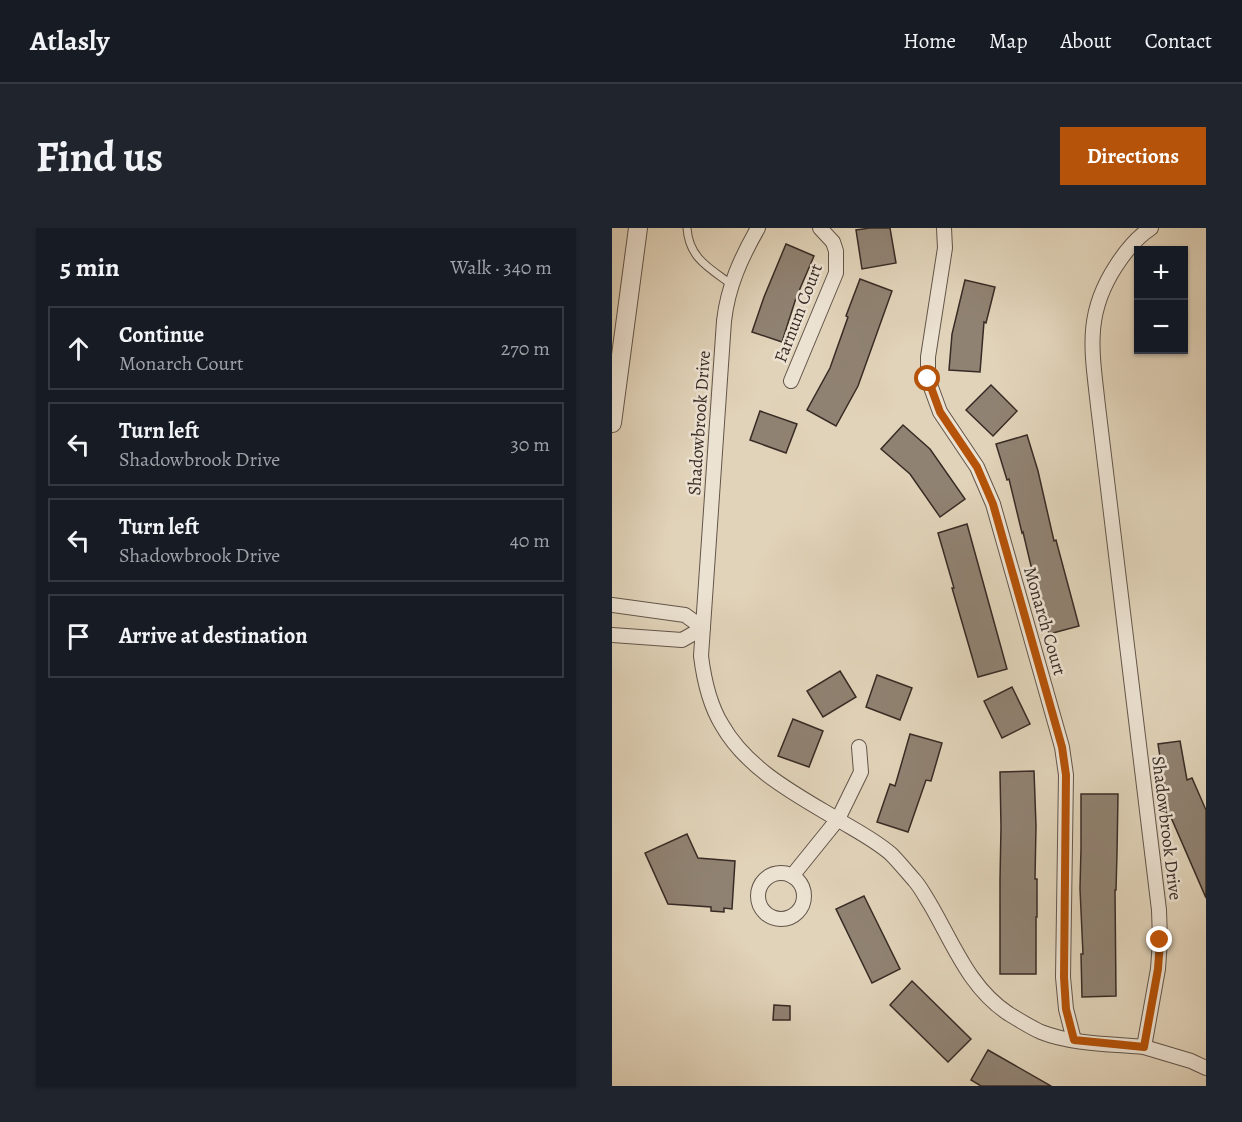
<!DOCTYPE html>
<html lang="en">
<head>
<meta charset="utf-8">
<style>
  body { margin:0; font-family:Alegreya,serif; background:#20242c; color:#f1f3f6 }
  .controls { position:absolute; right:18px; top:18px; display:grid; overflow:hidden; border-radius:0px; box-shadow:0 2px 4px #0004 }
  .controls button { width:54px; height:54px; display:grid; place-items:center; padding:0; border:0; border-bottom:2px solid #363941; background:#171b24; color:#f1f3f6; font:30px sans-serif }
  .stop { position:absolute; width:18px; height:18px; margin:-14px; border:4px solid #b45309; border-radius:50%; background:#fff }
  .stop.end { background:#b45309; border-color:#fff; box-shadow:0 2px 6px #0008 }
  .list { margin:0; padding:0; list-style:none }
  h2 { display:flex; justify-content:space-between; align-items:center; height:78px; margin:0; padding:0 24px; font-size:26px }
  h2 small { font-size:20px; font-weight:400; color:#9ea1a6 }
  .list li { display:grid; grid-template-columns:39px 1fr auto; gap:18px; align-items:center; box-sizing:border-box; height:84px; margin:0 12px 12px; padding:0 12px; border:2px solid #363941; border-radius:0px }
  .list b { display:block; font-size:22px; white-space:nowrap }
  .list p { margin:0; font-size:20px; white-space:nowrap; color:#9ea1a6 }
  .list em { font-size:20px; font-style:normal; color:#9ea1a6 }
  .icon { flex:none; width:33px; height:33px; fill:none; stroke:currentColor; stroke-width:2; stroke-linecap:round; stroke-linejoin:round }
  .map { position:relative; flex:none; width:594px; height:858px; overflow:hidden; border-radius:0px }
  header { display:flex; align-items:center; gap:36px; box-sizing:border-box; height:84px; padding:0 30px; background:#171b24; border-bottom:2px solid #363941 }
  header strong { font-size:28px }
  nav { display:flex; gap:33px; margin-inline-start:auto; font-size:21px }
  .intro { display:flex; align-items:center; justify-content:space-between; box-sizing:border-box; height:144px; padding:0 36px }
  h1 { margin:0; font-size:42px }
  .button { padding:15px 27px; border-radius:0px; background:#b45309; color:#fff; font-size:21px; font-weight:700 }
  main { display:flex; gap:36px; padding:0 36px }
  aside { flex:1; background:#171b24; border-radius:0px; box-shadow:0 2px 4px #0004 }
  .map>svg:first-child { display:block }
  .building { fill:#908272; stroke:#382b25; stroke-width:1.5 }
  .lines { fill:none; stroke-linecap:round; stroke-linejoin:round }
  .service-casing { stroke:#62554a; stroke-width:9 }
  .minor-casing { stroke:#62554a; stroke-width:16 }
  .tertiary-casing { stroke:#62554a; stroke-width:20 }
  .service { stroke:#ece2d2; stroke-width:7 }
  .minor { stroke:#ece2d2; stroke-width:14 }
  .tertiary { stroke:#ece2d2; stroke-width:18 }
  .route { stroke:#b45309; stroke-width:8 }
  .labels { text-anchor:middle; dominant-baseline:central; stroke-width:5; stroke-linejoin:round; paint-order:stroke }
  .street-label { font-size:18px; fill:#382b25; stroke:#ece2d2 }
</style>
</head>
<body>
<header>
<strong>Atlasly</strong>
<nav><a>Home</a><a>Map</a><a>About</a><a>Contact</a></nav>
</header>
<div class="intro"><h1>Find us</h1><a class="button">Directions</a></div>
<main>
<aside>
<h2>5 min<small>Walk · 340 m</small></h2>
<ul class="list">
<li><svg class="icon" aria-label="ahead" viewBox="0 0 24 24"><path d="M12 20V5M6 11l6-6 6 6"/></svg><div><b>Continue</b><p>Monarch Court</p></div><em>270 m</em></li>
<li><svg class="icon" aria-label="left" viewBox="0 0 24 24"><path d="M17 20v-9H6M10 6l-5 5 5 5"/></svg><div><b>Turn left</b><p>Shadowbrook Drive</p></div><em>30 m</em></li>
<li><svg class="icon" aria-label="left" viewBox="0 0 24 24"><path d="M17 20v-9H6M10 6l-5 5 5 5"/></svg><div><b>Turn left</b><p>Shadowbrook Drive</p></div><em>40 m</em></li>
<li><svg class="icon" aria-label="arrive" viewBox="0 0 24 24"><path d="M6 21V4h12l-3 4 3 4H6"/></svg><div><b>Arrive at destination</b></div></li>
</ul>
</aside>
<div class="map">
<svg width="594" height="858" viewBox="0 0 594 858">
  <rect width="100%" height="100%" fill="#e1d3b9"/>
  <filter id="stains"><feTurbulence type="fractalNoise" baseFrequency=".00333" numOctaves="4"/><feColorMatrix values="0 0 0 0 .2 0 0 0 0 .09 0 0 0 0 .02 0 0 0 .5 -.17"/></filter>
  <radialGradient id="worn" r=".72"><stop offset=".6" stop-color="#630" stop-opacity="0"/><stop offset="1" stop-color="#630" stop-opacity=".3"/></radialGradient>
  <!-- building -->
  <g class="building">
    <path d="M 258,0 L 278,0 L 284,35 L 250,41 L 244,2 Z"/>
    <path d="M 174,16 L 202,28 L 184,70 L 170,114 L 140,104 L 152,69 Z"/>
    <path d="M 248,51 L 280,63 L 246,158 L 224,198 L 195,182 L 218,140 L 236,89 L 234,88 Z"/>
    <path d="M 353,52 L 383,59 L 374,95 L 372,94 L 368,144 L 337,142 L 340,106 Z"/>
    <path d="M 379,157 L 405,183 L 381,208 L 354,182 Z"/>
    <path d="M 148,183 L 185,196 L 174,225 L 138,212 Z"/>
    <path d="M 291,197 L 318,221 L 353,271 L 328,289 L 298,246 L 269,221 Z"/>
    <path d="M 415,207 L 426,243 L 442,313 L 444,312 L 467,398 L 437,406 L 423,355 L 411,304 L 410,305 L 397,251 L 395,252 L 384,216 Z"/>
    <path d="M 355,296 L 395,441 L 366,449 L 340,360 L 342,360 L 326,305 Z"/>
    <path d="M 228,443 L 244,469 L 211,489 L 195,463 Z"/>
    <path d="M 265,447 L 300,460 L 288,492 L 254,479 Z"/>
    <path d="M 400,459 L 418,496 L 390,510 L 372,473 Z"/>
    <path d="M 181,491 L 211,503 L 197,539 L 166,528 Z"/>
    <path d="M 298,506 L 330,515 L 319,553 L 314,552 L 296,604 L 265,594 L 278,556 L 283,558 Z"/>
    <path d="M 568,513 L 575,552 L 580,550 L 594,582 L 594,670 L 548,564 L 553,561 L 546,516 Z"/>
    <path d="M 422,543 L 424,598 L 423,651 L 425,651 L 425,689 L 424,689 L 424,746 L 388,746 L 388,652 L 389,599 L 388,544 Z"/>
    <path d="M 469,566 L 506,566 L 505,625 L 504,662 L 503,662 L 504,768 L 470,769 L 469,726 L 471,726 L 468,661 L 469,620 Z"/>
    <path d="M 75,606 L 86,630 L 123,633 L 120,681 L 112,680 L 112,684 L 99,683 L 99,679 L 56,676 L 33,625 Z"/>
    <path d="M 252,668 L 288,741 L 260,755 L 224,681 Z"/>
    <path d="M 300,753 L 359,811 L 336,834 L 278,777 Z"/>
    <path d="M 162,777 L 178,778 L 178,792 L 161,792 Z"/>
    <path d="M 376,822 L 439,858 L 369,858 L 359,852 Z"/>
  </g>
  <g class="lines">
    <!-- service casing -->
    <g class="service-casing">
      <path id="service" d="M 75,0 C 77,30 97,40 119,56"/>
    </g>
    <!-- minor casing -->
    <g class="minor-casing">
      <g id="minor">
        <path d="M 146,0 C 129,30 116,58 112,93 L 89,428 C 92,452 97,476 110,497 C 135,541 183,566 225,591 C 243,602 263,612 279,626 C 287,634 295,644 303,653 C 309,660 313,668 318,676 C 341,715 357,760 397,786 C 407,792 418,799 429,804 C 459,816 499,816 532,819 L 546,741 L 548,712 L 547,682 L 486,178 C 480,123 472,87 504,38 C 513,24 525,9 539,0"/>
        <path d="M 332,0 L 333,20 L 316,129 L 316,151 L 328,184 L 365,239 L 381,276 L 450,519 L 454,547 L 451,749 L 454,781 L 462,812"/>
        <path d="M 179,153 L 224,45 L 224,23 L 221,14 L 208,0"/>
        <path d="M 0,377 L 73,387 L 91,400 L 70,412 L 0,407"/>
        <circle cx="169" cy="668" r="23"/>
        <path d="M 180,648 L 226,591 L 249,544 L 247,519"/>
        <path d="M 532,819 L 579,833 L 594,840"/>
      </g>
    </g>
    <!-- tertiary casing -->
    <g class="tertiary-casing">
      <path id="tertiary" d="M 0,195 L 26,0"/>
    </g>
    <!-- service -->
    <use href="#service" class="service"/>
    <!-- minor -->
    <use href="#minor" class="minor"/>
    <!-- tertiary -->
    <use href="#tertiary" class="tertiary"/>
  </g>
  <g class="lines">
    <!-- route -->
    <path class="route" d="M 316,151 L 328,184 L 365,239 L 381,276 L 450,519 L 454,547 L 452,749 L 454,781 L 462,812 L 532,819 L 546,741 L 548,712"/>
  </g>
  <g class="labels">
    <!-- street labels -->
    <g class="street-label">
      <text transform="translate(186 85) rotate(-69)">Farnum Court</text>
      <text transform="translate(87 195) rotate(-86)">Shadowbrook Drive</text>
      <text transform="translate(433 393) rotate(74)">Monarch Court</text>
      <text transform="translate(555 600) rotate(83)">Shadowbrook Drive</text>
    </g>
  </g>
  <rect width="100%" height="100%" filter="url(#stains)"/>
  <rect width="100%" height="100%" fill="url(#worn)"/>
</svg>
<div class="controls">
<button>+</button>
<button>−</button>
</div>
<div class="stop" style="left:316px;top:151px"></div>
<div class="stop end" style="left:548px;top:712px"></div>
</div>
</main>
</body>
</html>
